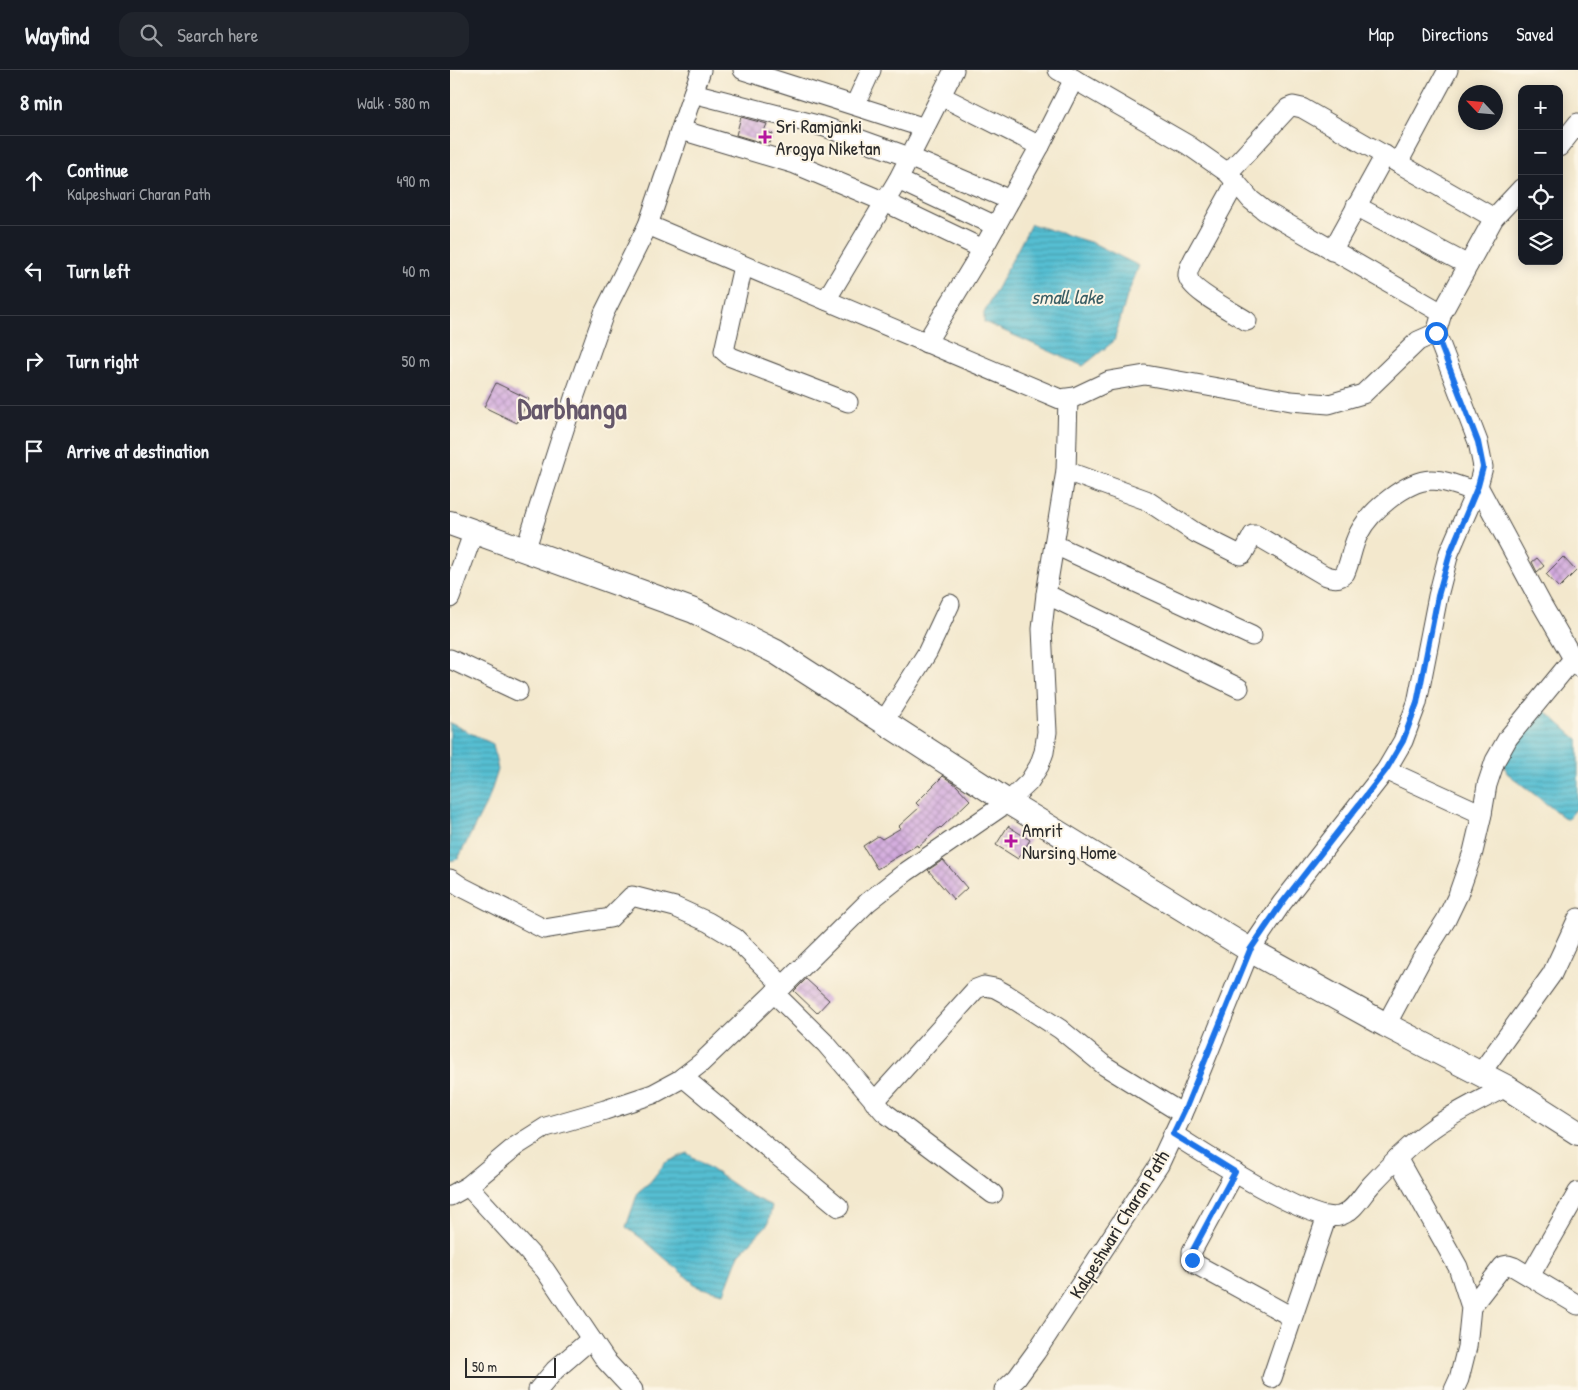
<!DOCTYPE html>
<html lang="en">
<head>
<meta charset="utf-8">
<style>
  body { margin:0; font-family:"Patrick Hand",sans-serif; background:#20242c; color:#f1f3f6 }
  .controls { position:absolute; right:15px; top:15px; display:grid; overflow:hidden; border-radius:10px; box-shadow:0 2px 12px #0003 }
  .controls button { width:45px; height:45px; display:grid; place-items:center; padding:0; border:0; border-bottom:1px solid #363941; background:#171b24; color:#f1f3f6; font:25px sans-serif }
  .compass { position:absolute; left:1008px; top:15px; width:45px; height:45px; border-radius:50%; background:#171b24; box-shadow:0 2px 12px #0003; rotate:296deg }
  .scale { position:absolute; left:15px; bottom:12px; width:91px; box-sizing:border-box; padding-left:5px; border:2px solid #2b2b2b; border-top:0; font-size:14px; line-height:18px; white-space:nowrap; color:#2b2b2b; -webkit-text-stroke:4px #fcf5e5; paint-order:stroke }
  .stop { position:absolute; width:15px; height:15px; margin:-11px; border:4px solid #1a73e8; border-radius:50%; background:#fff }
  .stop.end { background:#1a73e8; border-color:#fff; box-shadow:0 1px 5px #0008 }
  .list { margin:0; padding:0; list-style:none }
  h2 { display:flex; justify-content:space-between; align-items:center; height:65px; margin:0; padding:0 20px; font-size:21px }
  h2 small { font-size:16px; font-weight:400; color:#9ea1a6 }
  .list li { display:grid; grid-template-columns:32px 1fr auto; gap:15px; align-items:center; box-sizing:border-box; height:90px; padding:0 20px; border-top:1px solid #363941 }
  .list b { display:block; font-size:19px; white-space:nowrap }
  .list p { margin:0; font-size:16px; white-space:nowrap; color:#9ea1a6 }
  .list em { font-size:16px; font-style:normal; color:#9ea1a6 }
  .icon { flex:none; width:28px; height:28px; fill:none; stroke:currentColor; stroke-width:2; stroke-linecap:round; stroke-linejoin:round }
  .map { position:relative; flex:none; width:1128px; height:1320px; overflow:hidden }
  header { display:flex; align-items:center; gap:30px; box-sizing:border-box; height:70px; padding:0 25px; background:#171b24; border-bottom:1px solid #363941 }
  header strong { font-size:24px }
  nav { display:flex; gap:28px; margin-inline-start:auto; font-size:18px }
  .search { width:350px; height:45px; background:#20242c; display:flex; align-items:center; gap:12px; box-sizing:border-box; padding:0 18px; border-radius:15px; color:#9ea1a6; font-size:19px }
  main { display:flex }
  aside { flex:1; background:#171b24 }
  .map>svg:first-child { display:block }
  .water { fill:url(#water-rules); stroke:#40747e }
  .building { fill:url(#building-cross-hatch) }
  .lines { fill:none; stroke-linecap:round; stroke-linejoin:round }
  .minor-casing { stroke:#494743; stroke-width:21 }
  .major-casing { stroke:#494743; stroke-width:26 }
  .minor { stroke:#fff; stroke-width:19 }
  .major { stroke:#fff; stroke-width:24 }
  .route { stroke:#1a73e8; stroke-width:6 }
  .poi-dot { fill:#b5179e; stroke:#fcf5e5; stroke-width:2 }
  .labels { text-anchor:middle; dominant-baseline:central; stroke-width:4; stroke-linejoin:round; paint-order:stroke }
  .poi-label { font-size:19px; fill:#2b2b2b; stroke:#fcf5e5; text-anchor:start }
  .street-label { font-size:19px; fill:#2b2b2b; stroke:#fcf5e5 }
  .water-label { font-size:20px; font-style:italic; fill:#3a5e65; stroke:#fcf5e5 }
  .town-label { font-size:29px; font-weight:bold; fill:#65576a; stroke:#fcf5e5 }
</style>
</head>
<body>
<header>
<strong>Wayfind</strong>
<div class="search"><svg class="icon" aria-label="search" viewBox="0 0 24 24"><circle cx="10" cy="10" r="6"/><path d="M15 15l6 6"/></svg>Search here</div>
<nav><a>Map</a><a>Directions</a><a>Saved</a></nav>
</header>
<main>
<aside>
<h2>8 min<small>Walk · 580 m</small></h2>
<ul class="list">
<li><svg class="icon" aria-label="ahead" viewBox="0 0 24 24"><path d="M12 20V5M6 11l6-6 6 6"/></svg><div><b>Continue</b><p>Kalpeshwari Charan Path</p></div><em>490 m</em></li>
<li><svg class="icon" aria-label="left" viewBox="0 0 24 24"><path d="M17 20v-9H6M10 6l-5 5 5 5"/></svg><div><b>Turn left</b></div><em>40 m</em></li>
<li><svg class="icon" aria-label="right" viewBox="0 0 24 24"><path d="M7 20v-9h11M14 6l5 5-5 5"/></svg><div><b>Turn right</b></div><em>50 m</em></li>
<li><svg class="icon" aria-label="arrive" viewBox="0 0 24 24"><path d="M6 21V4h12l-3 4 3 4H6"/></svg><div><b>Arrive at destination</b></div></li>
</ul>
</aside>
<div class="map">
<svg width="1128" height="1320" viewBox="0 0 1128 1320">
  <defs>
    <pattern id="water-rules" width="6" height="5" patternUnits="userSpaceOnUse" patternTransform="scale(1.25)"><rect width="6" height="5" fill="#55bed2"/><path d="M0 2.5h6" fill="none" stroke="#479bab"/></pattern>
    <pattern id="building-cross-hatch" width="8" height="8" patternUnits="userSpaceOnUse" patternTransform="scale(1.25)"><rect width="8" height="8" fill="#d1a8de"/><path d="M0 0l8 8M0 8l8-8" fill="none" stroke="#aa89b4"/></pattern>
  </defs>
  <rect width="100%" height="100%" fill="#fcf5e5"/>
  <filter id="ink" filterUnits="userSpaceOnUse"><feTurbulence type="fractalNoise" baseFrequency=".02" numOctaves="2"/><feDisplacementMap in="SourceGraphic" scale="10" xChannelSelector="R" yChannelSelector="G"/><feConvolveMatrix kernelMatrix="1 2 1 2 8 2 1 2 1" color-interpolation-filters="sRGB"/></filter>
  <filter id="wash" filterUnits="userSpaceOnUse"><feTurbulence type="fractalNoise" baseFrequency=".0096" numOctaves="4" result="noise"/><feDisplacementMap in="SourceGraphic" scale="20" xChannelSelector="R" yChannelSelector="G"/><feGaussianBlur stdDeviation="1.12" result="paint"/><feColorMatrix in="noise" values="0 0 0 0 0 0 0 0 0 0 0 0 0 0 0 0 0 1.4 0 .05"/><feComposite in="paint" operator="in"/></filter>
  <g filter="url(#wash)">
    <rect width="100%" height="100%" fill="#f3e8cd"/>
    <!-- water -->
    <g class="water">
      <path d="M 581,154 L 643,173 L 689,196 L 677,226 L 664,271 L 633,296 L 534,252 L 534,243 Z"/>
      <path d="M 1093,639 L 1128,670 L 1128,737 L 1117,750 L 1057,703 L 1054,694 L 1055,687 Z"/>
      <path d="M 0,653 L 43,674 L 48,700 L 39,728 L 8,789 L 0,791 Z"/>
      <path d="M 237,1083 L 299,1125 L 322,1136 L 318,1154 L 289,1184 L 274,1223 L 248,1217 L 195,1171 L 176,1157 L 188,1122 L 200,1112 L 215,1093 Z"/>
    </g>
    <g id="blocks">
      <!-- building -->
      <g class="building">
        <path d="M 291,47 L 317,54 L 314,61 L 323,64 L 320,73 L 314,71 L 313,73 L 286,65 Z"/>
        <path d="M 46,313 L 79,329 L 67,353 L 34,337 Z"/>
        <path d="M 1113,487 L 1126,501 L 1109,518 L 1096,504 Z"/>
        <path d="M 1087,488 L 1094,496 L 1087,502 L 1082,492 Z"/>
        <path d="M 493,706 L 506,715 L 520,730 L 491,758 L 490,757 L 468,777 L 467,775 L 427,799 L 413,776 L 428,766 L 432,769 L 451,758 L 449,756 L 470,737 L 466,733 Z"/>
        <path d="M 558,756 L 580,770 L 568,789 L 546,775 Z"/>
        <path d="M 493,790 L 517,818 L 504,830 L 478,800 Z"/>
        <path d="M 356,909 L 379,930 L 367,943 L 344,921 Z"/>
      </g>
    </g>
  </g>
  <g filter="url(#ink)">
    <use href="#blocks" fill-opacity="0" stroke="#494743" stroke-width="1"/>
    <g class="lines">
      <!-- minor casing -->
      <g class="minor-casing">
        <g id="minor">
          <path d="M 293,0 L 475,58"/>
          <path d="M 608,0 L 738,75 L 778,103 L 801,130 L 815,141 L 992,243"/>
          <path d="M 243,23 L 375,57 L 459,87 L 560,130"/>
          <path d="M 491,26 L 590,76"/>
          <path d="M 405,35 L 421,0"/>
          <path d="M 231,60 L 345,94 L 435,132 L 533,179"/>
          <path d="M 1109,77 L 1128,53"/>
          <path d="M 948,93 L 998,0"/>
          <path d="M 778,103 L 838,38 L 843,36 L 852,38 L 1044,148"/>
          <path d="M 448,110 L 546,156"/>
          <path d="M 786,112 L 744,188 C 742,193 737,200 738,206 C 739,220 785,243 797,251"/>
          <path d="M 906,136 L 1018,195"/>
          <path d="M 198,155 L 610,329 L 625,327 L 659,311 L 695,305 L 841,331 L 879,334 L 913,324 L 968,271 L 986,263"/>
          <path d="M 882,181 L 935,85"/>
          <path d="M 293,196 L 274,281 L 281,287 L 398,332"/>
          <path d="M 376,230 L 448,110 L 504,0"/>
          <path d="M 476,273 L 533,179 L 590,76 L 624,9"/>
          <path d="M 616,401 L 696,430 L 746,463 L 790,485 L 793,484 L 803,465 L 806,465 L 874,505 C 883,508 889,510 895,503 C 901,490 902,475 909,463 C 920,441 956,411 981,410 C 996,410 1012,417 1026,422"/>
          <path d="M 1028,416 L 1091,533 L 1128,597"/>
          <path d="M 605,475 L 802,566"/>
          <path d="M 75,481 L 125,325 L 154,243 L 198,155 L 251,0"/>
          <path d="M 596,524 L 789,618"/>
          <path d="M 0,528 L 24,461"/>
          <path d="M 0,589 L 68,621"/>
          <path d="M 434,651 L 477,583 L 500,534"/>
          <path d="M 936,700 L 1032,744"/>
          <path d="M 0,809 L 12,817 L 94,859 L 160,848 L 182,826 L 225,837 L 258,852 L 285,868 L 333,916"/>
          <path d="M 324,923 L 376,974 L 434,1042 L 543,1124"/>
          <path d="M 936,955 L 972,888 L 996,850 L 1008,825 L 1023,782 L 1032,744 L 1037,715 L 1045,691 L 1058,668 L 1123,589"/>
          <path d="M 1030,1004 L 1102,904 L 1128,848"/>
          <path d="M 233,1007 L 389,1137"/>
          <path d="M 424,1032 L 526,919 L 534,916 L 545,918 L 556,924 L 610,959 L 655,996 L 733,1044"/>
          <path d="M 723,1064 C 751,1082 861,1154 889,1146 C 903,1143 912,1125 921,1115 C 940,1095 960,1074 983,1058 C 1005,1042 1031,1030 1056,1017"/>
          <path d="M 947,1088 L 1008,1197 L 1021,1237 L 1017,1277 L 1009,1309 L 1004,1320"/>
          <path d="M 785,1102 L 742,1181 L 742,1190 L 747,1195 L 842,1247"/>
          <path d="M 18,1116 L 95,1200 L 156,1291 L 183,1320"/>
          <path d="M 0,1126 L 18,1116 L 66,1076 L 96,1057 L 155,1040 L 203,1024 L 229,1010 L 251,993 L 324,923 L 333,916 L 418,832 L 456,802 L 558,732 L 579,712 L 589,696 L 594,682 L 597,662 L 592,559 L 596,524 L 616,401 L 618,329"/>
          <path d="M 1080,1206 L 1128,1122"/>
          <path d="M 1021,1237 L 1053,1196 L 1058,1195 L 1064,1197 L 1128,1235"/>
          <path d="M 822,1308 L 877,1146"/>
          <path d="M 88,1320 L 105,1300 L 141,1269"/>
          <path d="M 554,1320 L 567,1308 L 586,1282 L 709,1095 L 736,1037 L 800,880 L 832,833 L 936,700 L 953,671 L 967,633 L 988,526 L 999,483 L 1028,416 L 1033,397 L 1028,372 L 986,263 L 992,243 L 1044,148 L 1072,118"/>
        </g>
      </g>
      <!-- major casing -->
      <g class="major-casing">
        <path id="major" d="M 0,453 L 244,541 L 326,582 L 558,732 L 800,880 L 936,955 L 1056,1017 L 1128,1063"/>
      </g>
      <!-- minor -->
      <use href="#minor" class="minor"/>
      <!-- major -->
      <use href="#major" class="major"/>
    </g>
  </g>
  <g class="lines" filter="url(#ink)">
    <!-- route -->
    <path class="route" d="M 742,1190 L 742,1182 L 785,1102 L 723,1064 L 736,1037 L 800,880 L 832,833 L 936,700 L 953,671 L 967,633 L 988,526 L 1000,483 L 1028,416 L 1033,397 L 1028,372 L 986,263"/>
  </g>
  <!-- markers -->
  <g class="poi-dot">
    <path d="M312.5 59.5h5v5h5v5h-5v5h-5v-5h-5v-5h5z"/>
    <path d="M558.5 763.5h5v5h5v5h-5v5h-5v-5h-5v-5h5z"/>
  </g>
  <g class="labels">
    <!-- poi labels -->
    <g class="poi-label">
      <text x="326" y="56">Sri Ramjanki<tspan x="326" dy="22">Arogya Niketan</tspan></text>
      <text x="572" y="760">Amrit<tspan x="572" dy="22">Nursing Home</tspan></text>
    </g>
    <!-- street labels -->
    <g class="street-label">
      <text transform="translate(669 1154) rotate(-58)">Kalpeshwari Charan Path</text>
    </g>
    <!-- water labels -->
    <g class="water-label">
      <text x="617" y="226">small lake</text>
    </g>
    <!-- town labels -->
    <g class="town-label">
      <text x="122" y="338">Darbhanga</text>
    </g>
  </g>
</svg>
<div class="controls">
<button>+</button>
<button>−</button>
<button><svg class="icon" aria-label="locate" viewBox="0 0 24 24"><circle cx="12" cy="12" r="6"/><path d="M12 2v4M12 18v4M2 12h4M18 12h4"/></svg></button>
<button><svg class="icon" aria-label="layers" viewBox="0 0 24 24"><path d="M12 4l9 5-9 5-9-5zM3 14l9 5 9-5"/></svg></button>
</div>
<svg class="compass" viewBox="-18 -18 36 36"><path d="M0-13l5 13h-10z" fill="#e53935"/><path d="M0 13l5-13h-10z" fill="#9ea1a6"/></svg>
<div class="scale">50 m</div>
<div class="stop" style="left:986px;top:263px"></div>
<div class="stop end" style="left:742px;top:1190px"></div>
</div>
</main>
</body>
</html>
